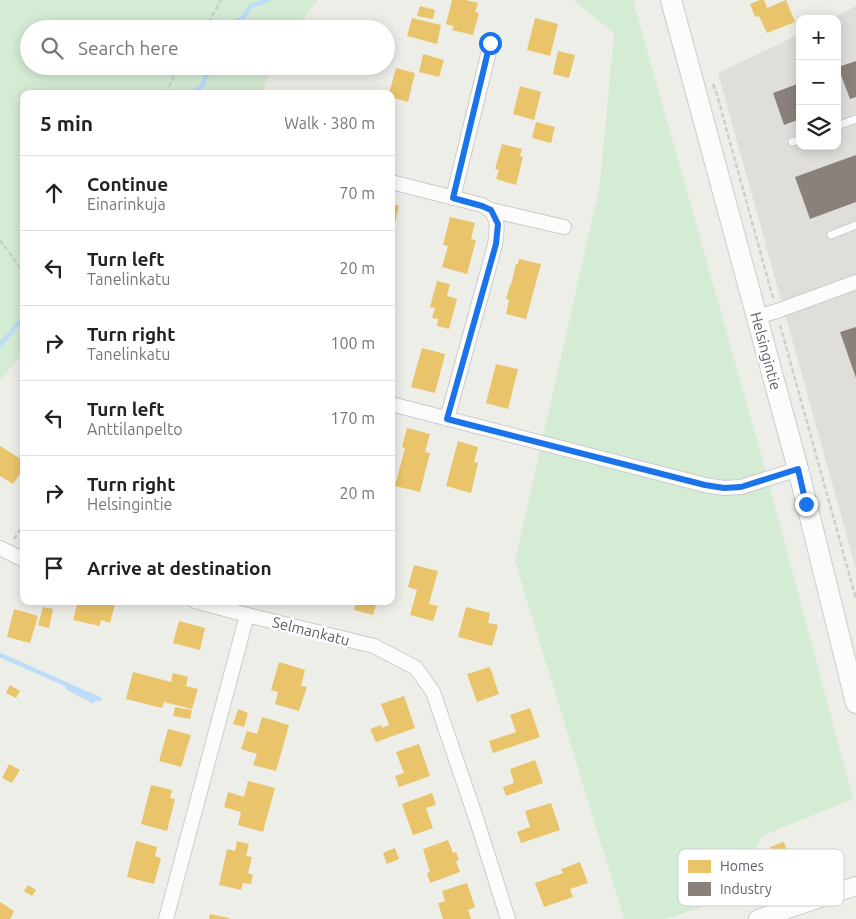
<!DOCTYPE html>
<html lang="en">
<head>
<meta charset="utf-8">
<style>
  body { margin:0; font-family:Ubuntu,sans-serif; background:#f6f6f6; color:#222 }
  .controls { position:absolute; right:15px; top:15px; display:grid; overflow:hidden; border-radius:10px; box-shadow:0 2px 12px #0003 }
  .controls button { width:45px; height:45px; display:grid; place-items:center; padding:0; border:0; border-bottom:1px solid #e0e0e0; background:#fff; color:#222; font:25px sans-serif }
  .stop { position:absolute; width:15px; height:15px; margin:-11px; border:4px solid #1a73e8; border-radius:50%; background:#fff }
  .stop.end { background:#1a73e8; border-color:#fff; box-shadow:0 1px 5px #0008 }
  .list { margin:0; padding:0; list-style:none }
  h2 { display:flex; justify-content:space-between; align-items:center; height:65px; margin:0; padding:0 20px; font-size:21px }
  h2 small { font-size:16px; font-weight:400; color:#767676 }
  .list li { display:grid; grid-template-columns:32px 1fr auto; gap:15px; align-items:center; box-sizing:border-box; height:75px; padding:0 20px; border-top:1px solid #e0e0e0 }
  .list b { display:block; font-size:19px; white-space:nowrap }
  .list p { margin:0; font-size:16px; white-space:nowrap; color:#767676 }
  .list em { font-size:16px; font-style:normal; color:#767676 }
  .icon { flex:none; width:28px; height:28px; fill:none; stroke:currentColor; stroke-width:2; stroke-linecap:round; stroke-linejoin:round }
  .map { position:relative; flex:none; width:856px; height:919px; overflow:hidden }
  .search { position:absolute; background:#fff; box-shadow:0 2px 12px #0003; left:20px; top:20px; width:375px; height:55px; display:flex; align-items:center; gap:12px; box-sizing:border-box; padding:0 18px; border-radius:28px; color:#767676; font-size:19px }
  .panel { position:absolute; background:#fff; box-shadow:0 2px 12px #0003; left:20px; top:90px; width:375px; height:515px; border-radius:10px }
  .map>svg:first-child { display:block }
  .industrial { fill:#dfdeda }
  .green { fill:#d5ecd4 }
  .homes { fill:#e9c46a }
  .industry { fill:#8a817c }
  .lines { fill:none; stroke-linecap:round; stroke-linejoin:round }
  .stream { stroke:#bcdcf8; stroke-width:4.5 }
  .service-casing { stroke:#cbcbcb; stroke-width:9 }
  .minor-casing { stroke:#cbcbcb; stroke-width:16 }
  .tertiary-casing { stroke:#cbcbcb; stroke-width:20 }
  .secondary-casing { stroke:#cbcccc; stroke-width:22 }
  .path { stroke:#cbd0cd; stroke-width:2.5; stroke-dasharray:5 2.5; stroke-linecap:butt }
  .service { stroke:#fcfcfc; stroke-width:7 }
  .minor { stroke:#fcfcfc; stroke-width:14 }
  .tertiary { stroke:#fcfcfc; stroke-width:18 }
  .secondary { stroke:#fcfcfc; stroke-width:20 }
  .route { stroke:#1a73e8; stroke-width:6 }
  .labels { text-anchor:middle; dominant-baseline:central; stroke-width:5; stroke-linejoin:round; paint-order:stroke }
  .street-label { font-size:15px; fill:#5d6167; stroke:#fff }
  .key { fill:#fff; stroke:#ced0d1; stroke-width:1 }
  .key-label { font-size:14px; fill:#5d6167 }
</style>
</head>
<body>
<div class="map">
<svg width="856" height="919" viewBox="0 0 856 919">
  <rect width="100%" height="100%" fill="#eeeee9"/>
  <!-- industrial -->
  <path class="industrial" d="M 856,6 L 856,569 L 718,73 L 800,34 L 800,146 L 837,146 L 837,19 L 830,19 Z"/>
  <!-- green -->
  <g class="green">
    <path d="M 0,0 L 318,0 L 296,29 L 29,29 L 29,66 L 271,66 L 262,94 L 24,94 L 24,353 L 0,380 Z"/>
    <path d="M 573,0 L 633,0 L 761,454 L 853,799 L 762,836 L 733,897 L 665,919 L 624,919 L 515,561 L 600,184 L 614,33 Z"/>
  </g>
  <!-- homes -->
  <g class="homes">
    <path d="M 452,0 L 466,0 L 478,3 L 475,12 L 479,13 L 473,35 L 452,30 L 454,26 L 446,24 Z"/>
    <path d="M 760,0 L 764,0 L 767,8 L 786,0 L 795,22 L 767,33 L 759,16 L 755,17 L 750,4 Z"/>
    <path d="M 420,6 L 435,10 L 433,19 L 417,16 Z"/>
    <path d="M 412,18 L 441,25 L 437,44 L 407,36 Z"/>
    <path d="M 535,18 L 558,24 L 550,56 L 527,50 Z"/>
    <path d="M 558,51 L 575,55 L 569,78 L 553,74 Z"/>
    <path d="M 423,54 L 444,60 L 439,77 L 419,72 Z"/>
    <path d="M 396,68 L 415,73 L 408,102 L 391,97 L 391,94 L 389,94 Z"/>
    <path d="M 520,86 L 541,92 L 534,120 L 513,114 Z"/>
    <path d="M 536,122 L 555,127 L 551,143 L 532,138 Z"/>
    <path d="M 502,144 L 522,149 L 520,156 L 523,157 L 516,185 L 496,179 L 499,170 L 495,169 Z"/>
    <path d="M 391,203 L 399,206 L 392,235 L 391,235 Z"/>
    <path d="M 450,217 L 475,223 L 471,239 L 476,240 L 467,274 L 442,267 L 448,246 L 443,245 Z"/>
    <path d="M 519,259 L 541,264 L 526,319 L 506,314 L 509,300 L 506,299 L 510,285 L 511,285 L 516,264 L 518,264 Z"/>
    <path d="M 437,281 L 450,284 L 447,296 L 457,299 L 449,329 L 437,326 L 438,319 L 432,318 L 435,308 L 430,307 Z"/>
    <path d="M 422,348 L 445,354 L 435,393 L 411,387 Z"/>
    <path d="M 496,364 L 518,369 L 508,409 L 486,403 Z"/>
    <path d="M 407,428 L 430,434 L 425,452 L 430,453 L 420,492 L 395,486 L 405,448 L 402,447 Z"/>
    <path d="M 458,441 L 478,447 L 474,462 L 478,463 L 471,493 L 446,486 Z"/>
    <path d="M 0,446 L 24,461 L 24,468 L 13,484 L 0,476 Z"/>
    <path d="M 414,565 L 438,571 L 429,604 L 438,606 L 433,621 L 410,615 L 417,590 L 408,587 Z"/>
    <path d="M 78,601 L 103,601 L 115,604 L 110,623 L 101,620 L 100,626 L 73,620 Z"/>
    <path d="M 356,601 L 377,601 L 373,615 L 354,610 Z"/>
    <path d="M 43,607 L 53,609 L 49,628 L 38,625 Z"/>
    <path d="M 466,607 L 490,613 L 488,623 L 498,625 L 492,646 L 458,637 Z"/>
    <path d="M 14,609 L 38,616 L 30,643 L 7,637 Z"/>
    <path d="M 179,621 L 205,628 L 200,650 L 173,643 Z"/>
    <path d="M 279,662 L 305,670 L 301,686 L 307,687 L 299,711 L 275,704 L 278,692 L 271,690 Z"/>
    <path d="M 490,667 L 499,694 L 477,702 L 467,674 Z"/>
    <path d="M 133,672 L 171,682 L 173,673 L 188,677 L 186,686 L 198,689 L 192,709 L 164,702 L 162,708 L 126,699 Z"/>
    <path d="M 10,685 L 20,691 L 16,698 L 6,693 Z"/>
    <path d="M 404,696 L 415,728 L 376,742 L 370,729 L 381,725 L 382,728 L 389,725 L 381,704 Z"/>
    <path d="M 175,707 L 192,710 L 190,719 L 173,716 Z"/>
    <path d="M 530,708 L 540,737 L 493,753 L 489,741 L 516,732 L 510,715 Z"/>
    <path d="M 238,709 L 248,713 L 244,727 L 233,724 Z"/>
    <path d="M 262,717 L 289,725 L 276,771 L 253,765 L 257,754 L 241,749 L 247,731 L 257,734 Z"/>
    <path d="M 168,729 L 191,735 L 181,767 L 159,761 Z"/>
    <path d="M 419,744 L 430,776 L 399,787 L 395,776 L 404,773 L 396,752 Z"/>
    <path d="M 535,760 L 543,783 L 506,796 L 503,787 L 514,783 L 510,769 Z"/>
    <path d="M 9,764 L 20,770 L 12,783 L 2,778 Z"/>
    <path d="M 248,781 L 275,788 L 263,832 L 238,825 L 241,812 L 224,807 L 228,792 L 244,797 Z"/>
    <path d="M 151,785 L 172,790 L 170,798 L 175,799 L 167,831 L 141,824 Z"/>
    <path d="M 432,793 L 436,805 L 426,808 L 433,828 L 413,835 L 402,804 Z"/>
    <path d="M 551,803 L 560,830 L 521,843 L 517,832 L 530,827 L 525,811 Z"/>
    <path d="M 448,840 L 453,853 L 456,852 L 459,860 L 456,861 L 460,872 L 430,883 L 427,873 L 430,872 L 423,849 Z"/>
    <path d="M 136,841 L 157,847 L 155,856 L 161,858 L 154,884 L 127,877 Z"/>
    <path d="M 237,841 L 249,844 L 246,856 L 252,857 L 248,873 L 253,875 L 251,884 L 243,883 L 241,890 L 219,885 L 227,849 L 235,851 Z"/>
    <path d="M 784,842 L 788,854 L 774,859 L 770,847 Z"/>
    <path d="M 395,848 L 399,859 L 387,864 L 383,853 Z"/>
    <path d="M 580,862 L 588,883 L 570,889 L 573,897 L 544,907 L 535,883 L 563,873 L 561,869 Z"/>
    <path d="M 467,883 L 475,907 L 468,910 L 471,919 L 443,919 L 438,903 L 445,901 L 442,891 Z"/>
    <path d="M 28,885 L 36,890 L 32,896 L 24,891 Z"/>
    <path d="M 0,902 L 14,911 L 10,919 L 0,919 Z"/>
    <path d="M 210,914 L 229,918 L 229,919 L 209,919 Z"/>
  </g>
  <!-- industry -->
  <g class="industry">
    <path d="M 856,61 L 856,97 L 850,99 L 838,67 Z"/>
    <path d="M 800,83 L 800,119 L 784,125 L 773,93 Z"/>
    <path d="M 856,155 L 856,202 L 810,219 L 795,177 Z"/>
    <path d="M 856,327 L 856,378 L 840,332 Z"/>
  </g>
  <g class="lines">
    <!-- stream -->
    <g class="stream">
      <path d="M 229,29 L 230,23 L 243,18 L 251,6 L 268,0"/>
      <path d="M 189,94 L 203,85 L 209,66"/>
      <path d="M 0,345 L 24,317"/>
      <path d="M 0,655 L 99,699"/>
      <path d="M 68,688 L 93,701"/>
    </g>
    <!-- service casing -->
    <g class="service-casing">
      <g id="service">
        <path d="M 837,126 L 856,119"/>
        <path d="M 792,142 L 800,140"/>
        <path d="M 831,235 L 856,225"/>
      </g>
    </g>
    <!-- minor casing -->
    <g class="minor-casing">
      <g id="minor">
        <path d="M 391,182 L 482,205 C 501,215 497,227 495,245 L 447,419"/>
        <path d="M 453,198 L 491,43"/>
        <path d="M 491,210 L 564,227"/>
        <path d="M 757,317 L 777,311 L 856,282"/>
        <path d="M 391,404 L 705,485 L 724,488 L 741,487 L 798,469"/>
        <path d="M 0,548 L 24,560"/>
        <path d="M 195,601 L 247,615"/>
        <path d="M 166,919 L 247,615 L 374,646 L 416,668 L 433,692 L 477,821 L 508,919"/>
      </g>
    </g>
    <!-- tertiary casing -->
    <g class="tertiary-casing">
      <path id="tertiary" d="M 758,919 L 856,886"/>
    </g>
    <!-- secondary casing -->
    <g class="secondary-casing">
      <path id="secondary" d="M 671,0 L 798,469 L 856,703"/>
    </g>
    <!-- path -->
    <g class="path">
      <path d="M 205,29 L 221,0"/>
      <path d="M 713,84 L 717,95 L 773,298"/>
      <path d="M 166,94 L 176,71 L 181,66"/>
      <path d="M 0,240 L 16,262 L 24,275"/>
      <path d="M 780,325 L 856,599"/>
      <path d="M 14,539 L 24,524"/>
    </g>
    <!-- service -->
    <use href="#service" class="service"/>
    <!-- minor -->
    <use href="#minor" class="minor"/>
    <!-- tertiary -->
    <use href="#tertiary" class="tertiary"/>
    <!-- secondary -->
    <use href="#secondary" class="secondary"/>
  </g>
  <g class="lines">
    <!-- route -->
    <path class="route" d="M 490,43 L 453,198 L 482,206 L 491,210 L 498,224 L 496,244 L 447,419 L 705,485 L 724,488 L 741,487 L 798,469 L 806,504"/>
  </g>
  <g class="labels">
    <!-- street labels -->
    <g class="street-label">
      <text transform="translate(766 351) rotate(75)">Helsingintie</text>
      <text transform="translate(311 631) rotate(14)">Selmankatu</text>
    </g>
  </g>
  <!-- legend -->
  <rect x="678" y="849" width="166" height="57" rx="8" class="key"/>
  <rect x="688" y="860" width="23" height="13" fill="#e9c46a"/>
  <rect x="688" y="882" width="23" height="14" fill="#8a817c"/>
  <g class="key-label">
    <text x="720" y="871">Homes</text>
    <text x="720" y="894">Industry</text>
  </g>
</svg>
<div class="controls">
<button>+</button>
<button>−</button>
<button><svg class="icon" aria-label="layers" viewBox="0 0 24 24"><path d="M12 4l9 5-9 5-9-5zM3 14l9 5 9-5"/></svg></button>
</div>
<div class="stop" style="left:490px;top:43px"></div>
<div class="stop end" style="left:806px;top:504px"></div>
<div class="search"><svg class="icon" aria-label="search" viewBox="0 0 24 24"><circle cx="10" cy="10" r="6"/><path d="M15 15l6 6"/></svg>Search here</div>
<section class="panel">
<h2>5 min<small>Walk · 380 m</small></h2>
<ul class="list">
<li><svg class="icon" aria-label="ahead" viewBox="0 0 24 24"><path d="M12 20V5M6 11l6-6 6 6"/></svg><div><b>Continue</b><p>Einarinkuja</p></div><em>70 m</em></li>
<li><svg class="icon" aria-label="left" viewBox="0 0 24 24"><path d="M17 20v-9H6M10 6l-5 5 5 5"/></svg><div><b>Turn left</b><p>Tanelinkatu</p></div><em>20 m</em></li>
<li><svg class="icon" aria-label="right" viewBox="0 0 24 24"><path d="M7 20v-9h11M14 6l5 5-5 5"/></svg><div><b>Turn right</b><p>Tanelinkatu</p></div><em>100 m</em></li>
<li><svg class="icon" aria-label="left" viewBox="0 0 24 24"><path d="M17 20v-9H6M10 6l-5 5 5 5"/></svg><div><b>Turn left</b><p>Anttilanpelto</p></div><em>170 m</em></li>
<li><svg class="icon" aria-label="right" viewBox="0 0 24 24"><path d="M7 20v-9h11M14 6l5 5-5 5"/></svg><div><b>Turn right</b><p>Helsingintie</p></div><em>20 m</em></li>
<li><svg class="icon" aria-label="arrive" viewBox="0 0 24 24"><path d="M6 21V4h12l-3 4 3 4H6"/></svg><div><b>Arrive at destination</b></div></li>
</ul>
</section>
</div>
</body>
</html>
